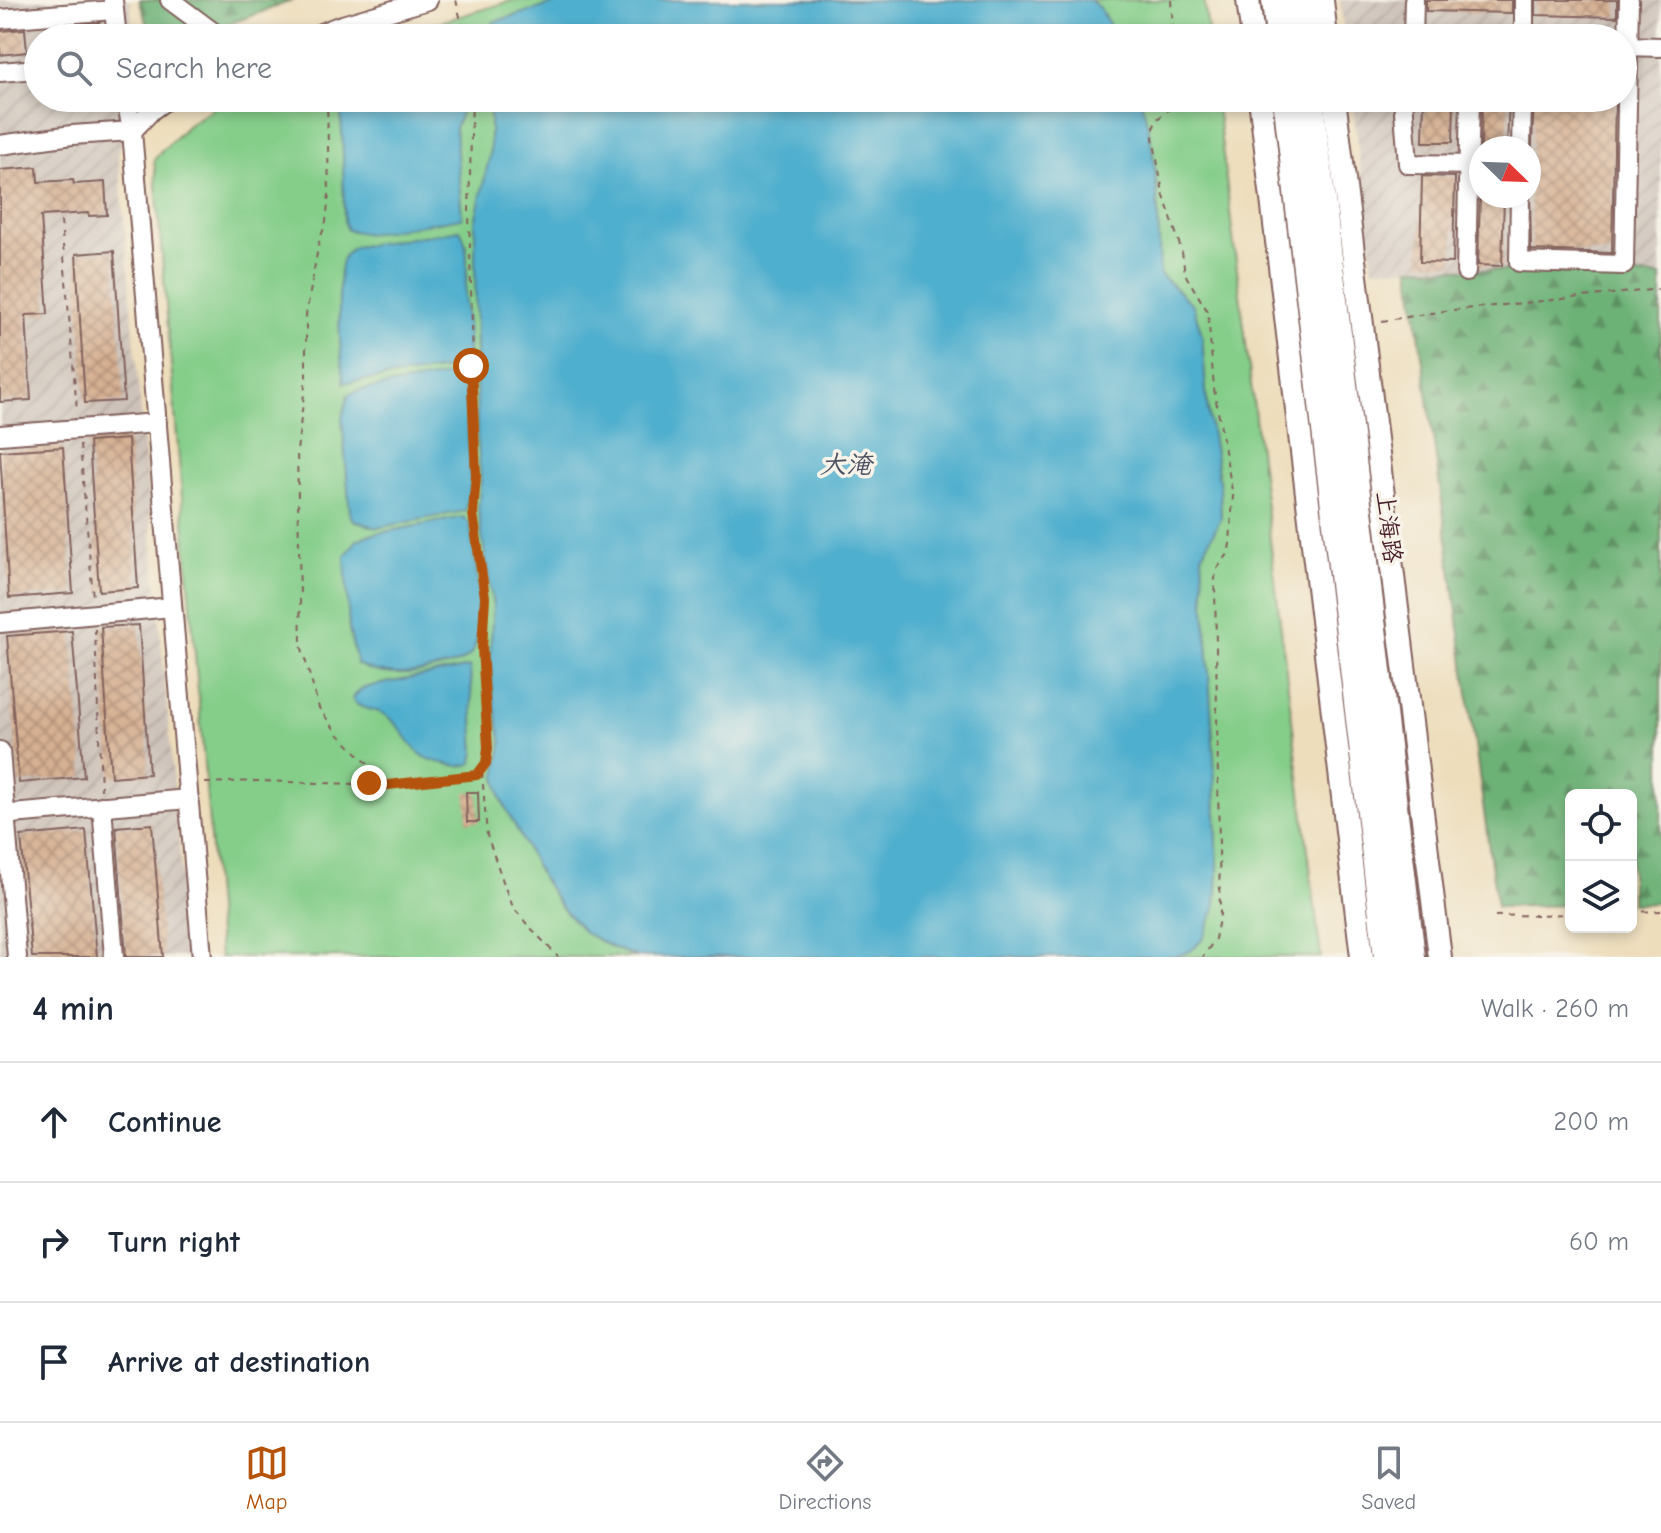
<!DOCTYPE html>
<html lang="en">
<head>
<meta charset="utf-8">
<style>
  body { margin:0; font-family:"Comic Neue","LXGW WenKai TC",sans-serif; background:#f6f6f7; color:#1f2937 }
  .controls { position:absolute; right:24px; bottom:24px; display:grid; overflow:hidden; border-radius:12px; box-shadow:0 4px 12px #0003 }
  .controls button { width:72px; height:72px; display:grid; place-items:center; padding:0; border:0; border-bottom:2px solid #e0e1e3; background:#fff; color:#1f2937; font:40px sans-serif }
  .compass { position:absolute; left:1469px; top:136px; width:72px; height:72px; border-radius:50%; background:#fff; box-shadow:0 4px 12px #0003; rotate:113deg }
  .stop { position:absolute; width:24px; height:24px; margin:-18px; border:6px solid #b45309; border-radius:50%; background:#fff }
  .stop.end { background:#b45309; border-color:#fff; box-shadow:0 2px 8px #0008 }
  .list { margin:0; padding:0; list-style:none }
  h2 { display:flex; justify-content:space-between; align-items:center; height:104px; margin:0; padding:0 32px; font-size:34px }
  h2 small { font-size:26px; font-weight:400; color:#747a83 }
  .list li { display:grid; grid-template-columns:52px 1fr auto; gap:24px; align-items:center; box-sizing:border-box; height:120px; padding:0 32px; border-top:2px solid #e0e1e3 }
  .list b { display:block; font-size:30px; white-space:nowrap }
  .list em { font-size:26px; font-style:normal; color:#747a83 }
  .icon { flex:none; width:44px; height:44px; fill:none; stroke:currentColor; stroke-width:2; stroke-linecap:round; stroke-linejoin:round }
  .map { position:relative; flex:none; width:1661px; height:957px; overflow:hidden }
  .search { position:absolute; background:#fff; box-shadow:0 4px 12px #0003; left:24px; right:24px; top:24px; height:88px; display:flex; align-items:center; gap:20px; box-sizing:border-box; padding:0 28px; border-radius:44px; color:#747a83; font-size:30px }
  .sheet { height:464px; background:#fff }
  nav { display:flex; justify-content:space-around; align-items:center; box-sizing:border-box; height:112px; border-top:2px solid #e0e1e3; background:#fff; font-size:22px; color:#747a83 }
  nav a { display:grid; justify-items:center; gap:4px }
  nav .on { color:#b45309 }
  .map>svg:first-child { display:block }
  .industrial { fill:url(#industrial-furrows); fill-rule:evenodd }
  .green { fill:#85ce8a; stroke:#68765a; stroke-width:2 }
  .forest { fill:url(#forest-firs); stroke:#5b6850; stroke-width:2 }
  .water { fill:#4fafce; stroke:#4c677c; stroke-width:2 }
  .building { fill:url(#building-cross-hatch) }
  .lines { fill:none; stroke-linecap:round; stroke-linejoin:round }
  .minor-casing { stroke:#83625d; stroke-width:22 }
  .major-casing { stroke:#83625d; stroke-width:26 }
  .highway-casing { stroke:#83625d; stroke-width:30 }
  .path { stroke:#83625d; stroke-width:2; stroke-dasharray:6 6; stroke-linecap:butt }
  .minor { stroke:#fff; stroke-width:18 }
  .major { stroke:#fff; stroke-width:22 }
  .highway { stroke:#fff; stroke-width:26 }
  .route { stroke:#b45309; stroke-width:10 }
  .labels { text-anchor:middle; dominant-baseline:central; stroke-width:7; stroke-linejoin:round; paint-order:stroke }
  .street-label { font-size:24px; fill:#4a1f2b; stroke:#f7f3e8 }
  .water-label { font-size:26px; font-style:italic; fill:#4c5164; stroke:#f7f3e8 }
</style>
</head>
<body>
<div class="map">
<svg width="1661" height="957" viewBox="0 0 1661 957">
  <defs>
    <pattern id="industrial-furrows" width="10" height="10" patternUnits="userSpaceOnUse" patternTransform="scale(2)"><rect width="10" height="10" fill="#cdc2b9"/><path d="M-1 1l2-2M0 10L10 0M9 11l2-2" fill="none" stroke="#b2a69f"/></pattern>
    <pattern id="forest-firs" width="22" height="20" patternUnits="userSpaceOnUse" patternTransform="scale(2)"><rect width="22" height="20" fill="#6cb176"/><path d="M5 1l3.5 6h-7zM16 11l3.5 6h-7z" fill="#5b8f61"/></pattern>
    <pattern id="building-cross-hatch" width="8" height="8" patternUnits="userSpaceOnUse" patternTransform="scale(2)"><rect width="8" height="8" fill="#d6b092"/><path d="M0 0l8 8M0 8l8-8" fill="none" stroke="#b08f77"/></pattern>
  </defs>
  <rect width="100%" height="100%" fill="#f7f3e8"/>
  <filter id="ink" filterUnits="userSpaceOnUse"><feTurbulence type="fractalNoise" baseFrequency=".0125" numOctaves="2"/><feDisplacementMap in="SourceGraphic" scale="16" xChannelSelector="R" yChannelSelector="G"/><feConvolveMatrix kernelMatrix="1 2 1 2 8 2 1 2 1" color-interpolation-filters="sRGB"/></filter>
  <filter id="wash" filterUnits="userSpaceOnUse"><feTurbulence type="fractalNoise" baseFrequency=".006" numOctaves="4" result="noise"/><feDisplacementMap in="SourceGraphic" scale="32" xChannelSelector="R" yChannelSelector="G"/><feGaussianBlur stdDeviation="1.8" result="paint"/><feColorMatrix in="noise" values="0 0 0 0 0 0 0 0 0 0 0 0 0 0 0 0 0 1.4 0 .05"/><feComposite in="paint" operator="in"/></filter>
  <g filter="url(#wash)">
    <rect width="100%" height="100%" fill="#edddbb"/>
    <!-- industrial -->
    <g class="industrial">
      <path d="M 0,0 L 130,0 L 134,38 L 38,38 L 38,98 L 138,98 L 118,152 L 189,957 L 0,957 Z"/>
      <path d="M 1340,0 L 1661,0 L 1661,276 L 1373,268 L 1352,98 L 1623,98 L 1623,38 L 1345,38 ZM 1481,148 L 1529,148 L 1529,196 L 1481,196 Z"/>
    </g>
    <!-- green -->
    <g class="green">
      <path d="M 514,0 L 1204,0 L 1209,38 L 387,38 Z"/>
      <path d="M 227,98 L 1216,98 L 1321,957 L 220,957 L 154,159 L 187,126 Z"/>
    </g>
    <!-- forest -->
    <g class="forest">
      <path d="M 139,0 L 294,0 L 191,38 L 152,38 Z"/>
      <path d="M 1410,267 L 1661,276 L 1661,903 L 1631,904 L 1631,795 L 1571,795 L 1571,905 L 1497,907 Z"/>
    </g>
    <!-- water -->
    <g class="water">
      <path d="M 567,0 L 1090,0 L 1100,8 L 1117,38 L 489,38 L 493,22 Z"/>
      <path d="M 340,98 L 459,98 L 461,113 L 455,128 L 462,218 L 368,234 L 347,230 L 344,221 L 343,152 Z"/>
      <path d="M 490,98 L 1140,98 C 1159,153 1158,216 1160,274 L 1193,305 L 1202,335 L 1207,403 L 1220,486 L 1221,518 L 1202,556 L 1214,757 L 1218,872 L 1216,906 L 1204,938 L 1191,951 L 1173,957 L 638,957 L 615,949 L 585,933 L 561,907 L 539,873 L 501,798 L 496,777 L 502,744 L 493,696 L 490,656 L 493,606 L 478,510 L 481,479 L 477,435 L 475,269 L 475,222 L 490,154 Z"/>
      <path d="M 460,230 C 472,250 465,277 465,299 C 465,319 474,350 462,367 L 344,383 C 340,361 336,281 342,261 C 344,254 348,251 354,247 Z"/>
      <path d="M 452,375 L 461,376 L 468,391 L 467,417 L 471,483 L 465,511 L 377,528 L 353,520 L 350,514 L 342,418 L 348,395 L 360,390 Z"/>
      <path d="M 463,517 L 470,523 C 473,553 491,633 469,656 C 460,665 441,667 429,670 C 406,677 378,675 357,664 L 349,629 L 345,556 L 357,540 L 368,535 Z"/>
      <path d="M 470,667 L 475,753 L 472,763 C 464,768 457,766 448,764 C 405,758 414,734 385,715 C 374,707 359,711 352,699 L 361,689 L 376,685 Z"/>
    </g>
    <g id="blocks">
      <!-- building -->
      <g class="building">
        <path d="M 1426,0 L 1512,0 L 1512,13 L 1426,11 Z"/>
        <path d="M 1536,0 L 1617,0 L 1617,17 L 1536,15 Z"/>
        <path d="M 99,23 L 101,38 L 48,38 L 47,27 Z"/>
        <path d="M 25,29 L 27,52 L 0,55 L 0,31 Z"/>
        <path d="M 1424,98 L 1454,98 L 1453,142 L 1423,142 Z"/>
        <path d="M 1482,98 L 1509,98 L 1507,148 L 1481,148 Z"/>
        <path d="M 1534,98 L 1615,98 L 1612,253 L 1531,250 L 1530,190 Z"/>
        <path d="M 37,167 L 38,182 L 73,180 L 74,184 L 105,182 L 107,215 L 89,216 L 88,213 L 41,216 L 48,314 L 26,315 L 31,400 L 0,402 L 0,170 Z"/>
        <path d="M 1422,176 L 1455,177 L 1453,263 L 1420,262 Z"/>
        <path d="M 1480,196 L 1504,196 L 1502,266 L 1478,265 Z"/>
        <path d="M 114,251 L 124,401 L 85,403 L 76,254 Z"/>
        <path d="M 128,439 L 138,588 L 99,591 L 89,442 Z"/>
        <path d="M 63,447 L 73,593 L 9,598 L 0,451 Z"/>
        <path d="M 139,625 L 149,774 L 111,777 L 101,627 Z"/>
        <path d="M 72,631 L 84,777 L 19,783 L 7,636 Z"/>
        <path d="M 466,792 L 478,792 L 479,822 L 467,822 Z"/>
        <path d="M 152,824 L 163,957 L 126,957 L 116,827 Z"/>
        <path d="M 86,830 L 97,957 L 32,957 L 21,836 Z"/>
      </g>
    </g>
  </g>
  <g filter="url(#ink)">
    <use href="#blocks" fill-opacity="0" stroke="#83625d" stroke-width="2"/>
    <g class="lines">
      <!-- minor casing -->
      <g class="minor-casing">
        <g id="minor">
          <path d="M 113,0 L 117,38"/>
          <path d="M 170,0 L 221,38"/>
          <path d="M 0,19 L 114,10"/>
          <path d="M 308,38 L 339,26 L 428,0"/>
          <path d="M 1413,38 L 1414,0"/>
          <path d="M 1524,38 L 1524,0"/>
          <path d="M 1623,46 L 1661,47"/>
          <path d="M 0,72 L 38,69"/>
          <path d="M 126,98 L 132,131 L 202,957"/>
          <path d="M 1403,98 L 1408,164 L 1478,165"/>
          <path d="M 0,145 L 72,135 L 132,131 L 152,110 L 169,98"/>
          <path d="M 1521,148 L 1522,98"/>
          <path d="M 1520,196 L 1519,262 L 1624,265 L 1629,0"/>
          <path d="M 1466,272 L 1470,98"/>
          <path d="M 0,435 L 157,423"/>
          <path d="M 0,623 L 172,607"/>
          <path d="M 0,751 L 17,957"/>
          <path d="M 102,806 L 114,957"/>
          <path d="M 0,815 L 189,799"/>
        </g>
      </g>
      <!-- major casing -->
      <g class="major-casing">
        <g id="major">
          <path d="M 1248,0 L 1253,38"/>
          <path d="M 1322,0 L 1326,38"/>
          <path d="M 1260,98 L 1362,957"/>
          <path d="M 1334,98 L 1440,957"/>
        </g>
      </g>
      <!-- highway casing -->
      <g class="highway-casing">
        <g id="highway">
          <path d="M 1275,0 L 1279,38"/>
          <path d="M 1299,0 L 1303,38"/>
          <path d="M 1286,98 L 1387,957"/>
          <path d="M 1310,98 L 1412,957"/>
        </g>
      </g>
      <!-- path -->
      <g class="path">
        <path d="M 456,0 L 465,38"/>
        <path d="M 1171,0 L 1174,38"/>
        <path d="M 418,38 L 461,29"/>
        <path d="M 327,98 L 329,194 L 326,222 L 319,242 L 306,315 L 306,378 L 297,451 L 301,645 L 319,708 L 338,734 L 388,784"/>
        <path d="M 1178,98 L 1177,103 L 1155,121 L 1153,137 L 1163,193 L 1182,252 L 1185,274 L 1208,312 L 1214,389 L 1233,496 L 1230,544 L 1228,554 L 1216,570 L 1215,580 L 1220,914 L 1215,939 L 1203,957"/>
        <path d="M 61,221 L 77,411"/>
        <path d="M 1382,321 L 1444,311 L 1661,289"/>
        <path d="M 80,445 L 93,598"/>
        <path d="M 95,629 L 101,790"/>
        <path d="M 482,772 L 487,835 L 506,890 L 513,907 L 526,923 L 558,957"/>
        <path d="M 205,783 L 257,781 L 388,785 L 477,775 L 486,763 L 488,748 L 482,648 L 485,597 L 473,514 L 476,475 L 469,214 L 472,98"/>
        <path d="M 1631,912 L 1661,911"/>
        <path d="M 1495,916 L 1571,914"/>
      </g>
      <!-- minor -->
      <use href="#minor" class="minor"/>
      <!-- major -->
      <use href="#major" class="major"/>
      <!-- highway -->
      <use href="#highway" class="highway"/>
    </g>
  </g>
  <g class="lines" filter="url(#ink)">
    <!-- route -->
    <path class="route" d="M 369,783 L 388,785 L 477,775 L 486,763 L 488,748 L 482,648 L 485,597 L 473,514 L 476,475 L 471,366"/>
  </g>
  <g class="labels">
    <!-- street labels -->
    <g class="street-label">
      <text transform="translate(1389 527) rotate(83)">上海路</text>
    </g>
    <!-- water labels -->
    <g class="water-label">
      <text x="846" y="465">大淹</text>
    </g>
  </g>
</svg>
<div class="controls">
<button><svg class="icon" aria-label="locate" viewBox="0 0 24 24"><circle cx="12" cy="12" r="6"/><path d="M12 2v4M12 18v4M2 12h4M18 12h4"/></svg></button>
<button><svg class="icon" aria-label="layers" viewBox="0 0 24 24"><path d="M12 4l9 5-9 5-9-5zM3 14l9 5 9-5"/></svg></button>
</div>
<svg class="compass" viewBox="-18 -18 36 36"><path d="M0-13l5 13h-10z" fill="#e53935"/><path d="M0 13l5-13h-10z" fill="#747a83"/></svg>
<div class="stop" style="left:471px;top:366px"></div>
<div class="stop end" style="left:369px;top:783px"></div>
<div class="search"><svg class="icon" aria-label="search" viewBox="0 0 24 24"><circle cx="10" cy="10" r="6"/><path d="M15 15l6 6"/></svg>Search here</div>
</div>
<section class="sheet">
<h2>4 min<small>Walk · 260 m</small></h2>
<ul class="list">
<li><svg class="icon" aria-label="ahead" viewBox="0 0 24 24"><path d="M12 20V5M6 11l6-6 6 6"/></svg><div><b>Continue</b></div><em>200 m</em></li>
<li><svg class="icon" aria-label="right" viewBox="0 0 24 24"><path d="M7 20v-9h11M14 6l5 5-5 5"/></svg><div><b>Turn right</b></div><em>60 m</em></li>
<li><svg class="icon" aria-label="arrive" viewBox="0 0 24 24"><path d="M6 21V4h12l-3 4 3 4H6"/></svg><div><b>Arrive at destination</b></div></li>
</ul>
</section>
<nav>
<a class="on"><svg class="icon" aria-label="map" viewBox="0 0 24 24"><path d="M3 6l6-2 6 2 6-2v14l-6 2-6-2-6 2zM9 4v14M15 6v14"/></svg>Map</a>
<a><svg class="icon" aria-label="directions" viewBox="0 0 24 24"><path d="M12 3l9 9-9 9-9-9zM9 14v-3h6M13 9l2 2-2 2"/></svg>Directions</a>
<a><svg class="icon" aria-label="saved" viewBox="0 0 24 24"><path d="M7 4h10v16l-5-4-5 4z"/></svg>Saved</a>
</nav>
</body>
</html>
